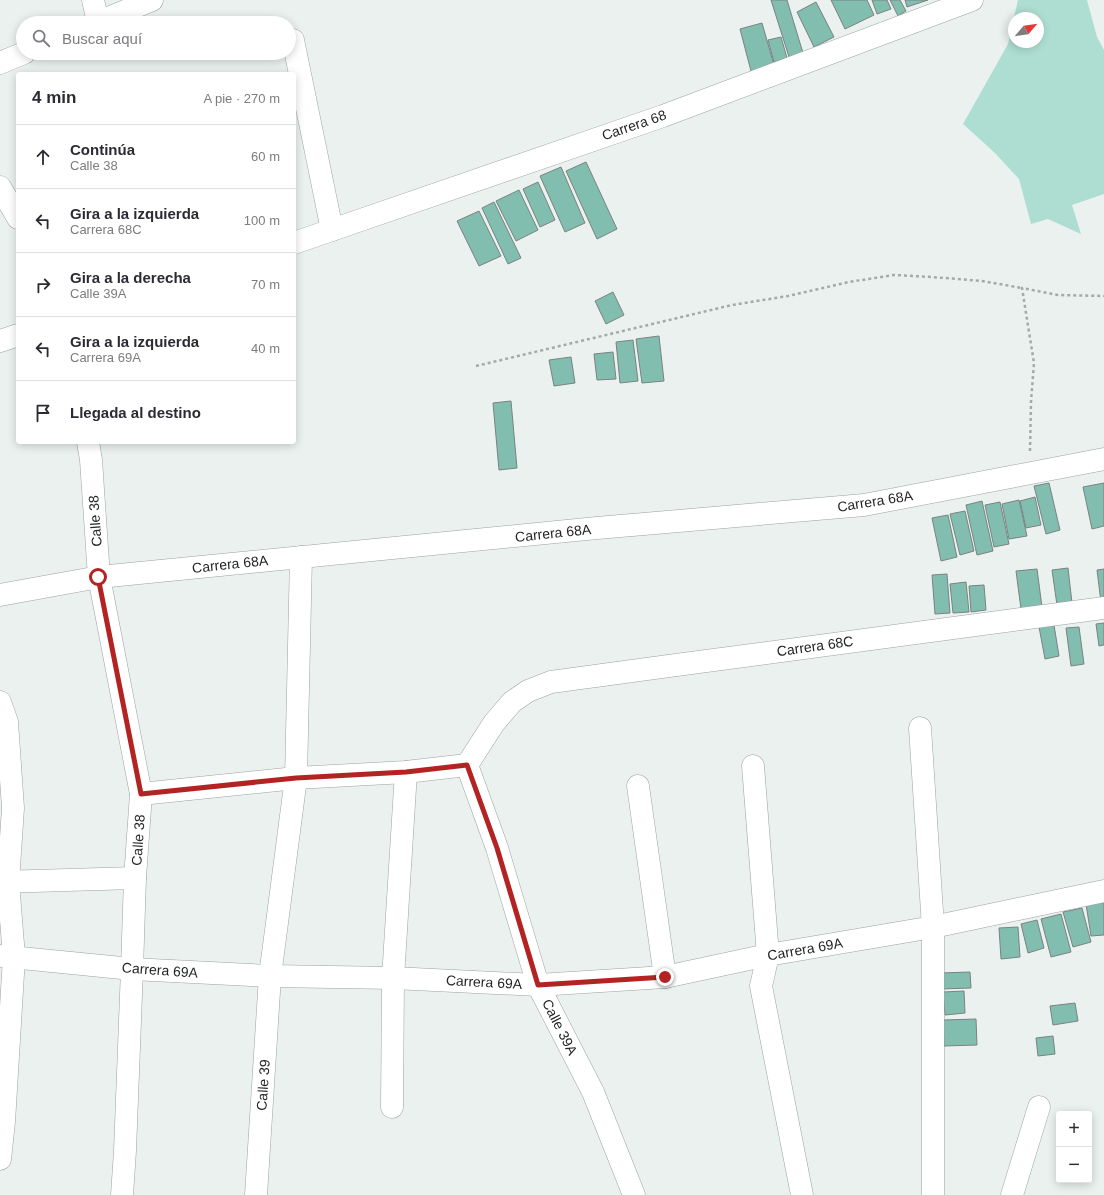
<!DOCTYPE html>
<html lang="es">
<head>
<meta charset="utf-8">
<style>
  body { margin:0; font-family:Helvetica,sans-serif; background:#f7f7f7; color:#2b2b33 }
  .controls { position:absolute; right:12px; bottom:12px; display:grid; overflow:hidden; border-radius:4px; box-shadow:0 2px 10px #0003 }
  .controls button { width:36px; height:36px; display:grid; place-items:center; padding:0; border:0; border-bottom:1px solid #e1e1e2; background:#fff; color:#2b2b33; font:20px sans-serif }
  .compass { position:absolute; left:1008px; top:12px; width:36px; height:36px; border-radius:50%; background:#fff; box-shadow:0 2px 10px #0003; rotate:61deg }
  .stop { position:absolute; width:12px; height:12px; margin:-9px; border:3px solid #b32322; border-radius:50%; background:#fff }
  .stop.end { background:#b32322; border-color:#fff; box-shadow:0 1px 4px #0008 }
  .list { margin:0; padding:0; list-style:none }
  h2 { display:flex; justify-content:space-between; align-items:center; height:52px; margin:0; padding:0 16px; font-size:17px }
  h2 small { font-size:13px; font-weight:400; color:#7c7c81 }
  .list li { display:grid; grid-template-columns:26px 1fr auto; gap:12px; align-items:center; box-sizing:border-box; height:64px; padding:0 16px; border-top:1px solid #e1e1e2 }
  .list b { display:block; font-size:15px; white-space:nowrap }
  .list p { margin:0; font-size:13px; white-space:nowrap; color:#7c7c81 }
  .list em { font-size:13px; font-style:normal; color:#7c7c81 }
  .icon { flex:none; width:22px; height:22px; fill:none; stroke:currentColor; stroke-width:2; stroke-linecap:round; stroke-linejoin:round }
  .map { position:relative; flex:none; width:1104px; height:1195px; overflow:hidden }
  .search { position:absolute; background:#fff; box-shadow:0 2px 10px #0003; left:16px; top:16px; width:280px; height:44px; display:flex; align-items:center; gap:10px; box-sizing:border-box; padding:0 14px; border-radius:22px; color:#7c7c81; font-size:15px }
  .panel { position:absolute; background:#fff; box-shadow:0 2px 10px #0003; left:16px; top:72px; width:280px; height:372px; border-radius:4px }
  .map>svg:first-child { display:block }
  .green { fill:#aeded1; fill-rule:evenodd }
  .building { fill:#81beaf; stroke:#7b8280 }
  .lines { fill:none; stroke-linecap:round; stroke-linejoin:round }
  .minor-casing { stroke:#9ca2a0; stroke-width:23 }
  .path { stroke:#a4aaa8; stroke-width:2.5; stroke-dasharray:3 3; stroke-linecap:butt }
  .minor { stroke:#fff; stroke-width:22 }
  .route { stroke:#b32322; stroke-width:5 }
  .labels { text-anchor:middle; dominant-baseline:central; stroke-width:4; stroke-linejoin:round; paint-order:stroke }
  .street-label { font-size:14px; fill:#232625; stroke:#fff }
</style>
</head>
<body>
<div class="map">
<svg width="1104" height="1195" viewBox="0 0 1104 1195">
  <rect width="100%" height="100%" fill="#eaf1ef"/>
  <!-- green -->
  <path class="green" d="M 1018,0 L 1087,0 L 1097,37 L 1104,50 L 1104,194 L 1072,205 L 1081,234 L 1048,219 L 1031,224 L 1019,179 L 995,153 L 963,124 L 1008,44 ZM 1014,18 L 1038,18 L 1038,42 L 1014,42 Z"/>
  <!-- building -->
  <g class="building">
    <path d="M 771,0 L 787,0 L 803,53 L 789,57 Z"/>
    <path d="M 831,0 L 867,0 L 874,15 L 845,29 Z"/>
    <path d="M 872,0 L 887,0 L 891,9 L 877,14 Z"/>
    <path d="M 890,0 L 900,0 L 906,11 L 898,16 Z"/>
    <path d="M 905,0 L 928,0 L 907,7 Z"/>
    <path d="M 816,2 L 834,37 L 814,47 L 797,12 Z"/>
    <path d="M 762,23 L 774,65 L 751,71 L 740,29 Z"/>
    <path d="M 781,37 L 787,58 L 774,62 L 768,40 Z"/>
    <path d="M 586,162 L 617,229 L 597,239 L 566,171 Z"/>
    <path d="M 561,167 L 585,223 L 565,232 L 540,176 Z"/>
    <path d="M 538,182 L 555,220 L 540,227 L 523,189 Z"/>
    <path d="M 519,190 L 538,230 L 516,241 L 496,201 Z"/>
    <path d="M 494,202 L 521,258 L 508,264 L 482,208 Z"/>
    <path d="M 479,211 L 501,256 L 479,266 L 457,221 Z"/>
    <path d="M 613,292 L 624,315 L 606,324 L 595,301 Z"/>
    <path d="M 659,336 L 664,381 L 642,383 L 636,339 Z"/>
    <path d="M 633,340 L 638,381 L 620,383 L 616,342 Z"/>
    <path d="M 613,352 L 616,379 L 597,380 L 594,354 Z"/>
    <path d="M 571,357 L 575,383 L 554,386 L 549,360 Z"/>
    <path d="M 511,401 L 517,468 L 499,470 L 493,403 Z"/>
    <path d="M 1049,483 L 1060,530 L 1046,534 L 1034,486 Z"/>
    <path d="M 1104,483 L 1104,526 L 1092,529 L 1083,487 Z"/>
    <path d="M 1035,497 L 1041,525 L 1026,528 L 1020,501 Z"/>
    <path d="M 1019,500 L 1027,536 L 1009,539 L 1002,504 Z"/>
    <path d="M 982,501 L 993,551 L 977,555 L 966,505 Z"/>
    <path d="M 1000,502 L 1009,544 L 994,547 L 985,505 Z"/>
    <path d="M 965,511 L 974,551 L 960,555 L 950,514 Z"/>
    <path d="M 948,515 L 957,557 L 941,561 L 932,518 Z"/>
    <path d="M 1068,568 L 1072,603 L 1057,605 L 1052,570 Z"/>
    <path d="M 1037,569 L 1042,607 L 1021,609 L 1016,571 Z"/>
    <path d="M 1104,569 L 1104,601 L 1101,602 L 1097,570 Z"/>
    <path d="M 947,574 L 950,613 L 935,614 L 932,575 Z"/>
    <path d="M 966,582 L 969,612 L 953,613 L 950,584 Z"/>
    <path d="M 984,585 L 986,610 L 971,612 L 969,586 Z"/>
    <path d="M 1104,623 L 1104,645 L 1099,646 L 1096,624 Z"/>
    <path d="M 1054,625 L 1059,656 L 1045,659 L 1039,627 Z"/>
    <path d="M 1079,627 L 1084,664 L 1071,666 L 1066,628 Z"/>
    <path d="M 1104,901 L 1104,935 L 1091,936 L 1086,904 Z"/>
    <path d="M 1082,908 L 1091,942 L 1073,947 L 1063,912 Z"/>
    <path d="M 1061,914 L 1071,952 L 1051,957 L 1041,919 Z"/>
    <path d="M 1037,920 L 1044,948 L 1028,953 L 1021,924 Z"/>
    <path d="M 1018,927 L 1020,957 L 1001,959 L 999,928 Z"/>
    <path d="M 970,972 L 971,988 L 941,989 L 940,973 Z"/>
    <path d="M 964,991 L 965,1013 L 945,1015 L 943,992 Z"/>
    <path d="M 1075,1003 L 1078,1021 L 1053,1025 L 1050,1006 Z"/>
    <path d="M 976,1019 L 977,1045 L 944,1046 L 943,1020 Z"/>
    <path d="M 1053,1036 L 1055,1054 L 1038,1056 L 1036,1038 Z"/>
  </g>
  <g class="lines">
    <!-- minor casing -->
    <g class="minor-casing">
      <g id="minor">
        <path d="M 93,0 L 98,22"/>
        <path d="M 96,23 L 152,0"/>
        <path d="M 293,40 L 332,230"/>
        <path d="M 0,63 L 24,53"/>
        <path d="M 0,187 L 18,218"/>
        <path d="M 294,243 L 663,116 L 972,0"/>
        <path d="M 0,341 L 18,335"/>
        <path d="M 88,442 L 91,460 L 99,577 L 141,794 L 135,878 L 132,969 L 125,1151 L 122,1195"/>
        <path d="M 0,595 L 99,577 L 597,528 L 864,505 L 1104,459"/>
        <path d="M 0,702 L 7,722 L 13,808 L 8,882 L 14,957 L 4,1122 L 0,1159"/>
        <path d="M 920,728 L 933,927 L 933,1195"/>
        <path d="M 753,766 L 768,955 L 761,986 L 802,1195"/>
        <path d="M 638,786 L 665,977"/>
        <path d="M 141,794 L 296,778 L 406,772 L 467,765"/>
        <path d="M 0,882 L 135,878"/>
        <path d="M 0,956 L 132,969 L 270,976 L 393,978 L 538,985 L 665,977 L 768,955 L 933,927 L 1104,891"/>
        <path d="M 392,1107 L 393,978 L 406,772"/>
        <path d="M 256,1195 L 270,976 L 296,778 L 301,557"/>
        <path d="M 634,1195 L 593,1092 L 538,985 L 497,848 L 467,765 L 494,723 L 512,702 L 528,691 L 551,682 L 691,663 L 1104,608"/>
        <path d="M 1012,1195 L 1039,1107"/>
      </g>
    </g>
    <!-- path -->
    <g class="path">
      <path d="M 476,366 L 732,305 L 788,296 L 849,282 L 894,275 L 932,277 L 982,281 L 1022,288"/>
      <path d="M 1030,451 L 1031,402 L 1034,363 L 1022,288 L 1058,295 L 1104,296"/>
    </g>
    <!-- minor -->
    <use href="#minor" class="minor"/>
  </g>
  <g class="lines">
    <!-- route -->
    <path class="route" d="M 98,577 L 141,794 L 296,778 L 406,772 L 467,765 L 497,848 L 538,985 L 665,977"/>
  </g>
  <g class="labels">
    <!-- street labels -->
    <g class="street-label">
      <text transform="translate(634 125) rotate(-19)">Carrera 68</text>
      <text transform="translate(875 501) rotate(-9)">Carrera 68A</text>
      <text transform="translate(95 521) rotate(-94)">Calle 38</text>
      <text transform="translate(553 533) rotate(-6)">Carrera 68A</text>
      <text transform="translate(230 564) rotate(-6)">Carrera 68A</text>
      <text transform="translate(815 646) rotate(-8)">Carrera 68C</text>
      <text transform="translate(138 840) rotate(-86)">Calle 38</text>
      <text transform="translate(805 949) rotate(-10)">Carrera 69A</text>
      <text transform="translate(160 970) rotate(4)">Carrera 69A</text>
      <text transform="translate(484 982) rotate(3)">Carrera 69A</text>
      <text transform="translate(560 1027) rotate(63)">Calle 39A</text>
      <text transform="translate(263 1085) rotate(-86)">Calle 39</text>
    </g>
  </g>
</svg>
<div class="controls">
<button>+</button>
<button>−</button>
</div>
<svg class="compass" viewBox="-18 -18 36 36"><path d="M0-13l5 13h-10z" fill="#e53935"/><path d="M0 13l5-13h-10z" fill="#7c7c81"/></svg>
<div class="stop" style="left:98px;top:577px"></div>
<div class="stop end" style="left:665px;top:977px"></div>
<div class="search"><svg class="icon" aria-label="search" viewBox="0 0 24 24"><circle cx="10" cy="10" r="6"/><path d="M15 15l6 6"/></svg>Buscar aquí</div>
<section class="panel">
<h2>4 min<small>A pie · 270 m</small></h2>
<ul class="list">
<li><svg class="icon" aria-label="ahead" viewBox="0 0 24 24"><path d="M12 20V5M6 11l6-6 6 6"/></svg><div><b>Continúa</b><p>Calle 38</p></div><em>60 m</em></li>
<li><svg class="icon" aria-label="left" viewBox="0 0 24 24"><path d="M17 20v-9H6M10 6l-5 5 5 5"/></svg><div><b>Gira a la izquierda</b><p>Carrera 68C</p></div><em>100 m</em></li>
<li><svg class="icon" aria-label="right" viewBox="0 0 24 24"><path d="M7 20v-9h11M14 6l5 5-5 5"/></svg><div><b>Gira a la derecha</b><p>Calle 39A</p></div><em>70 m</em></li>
<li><svg class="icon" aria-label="left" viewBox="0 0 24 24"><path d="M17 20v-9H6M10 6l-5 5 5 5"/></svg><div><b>Gira a la izquierda</b><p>Carrera 69A</p></div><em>40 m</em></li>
<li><svg class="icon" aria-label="arrive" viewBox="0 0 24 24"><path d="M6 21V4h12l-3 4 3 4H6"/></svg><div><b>Llegada al destino</b></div></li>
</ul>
</section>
</div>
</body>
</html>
